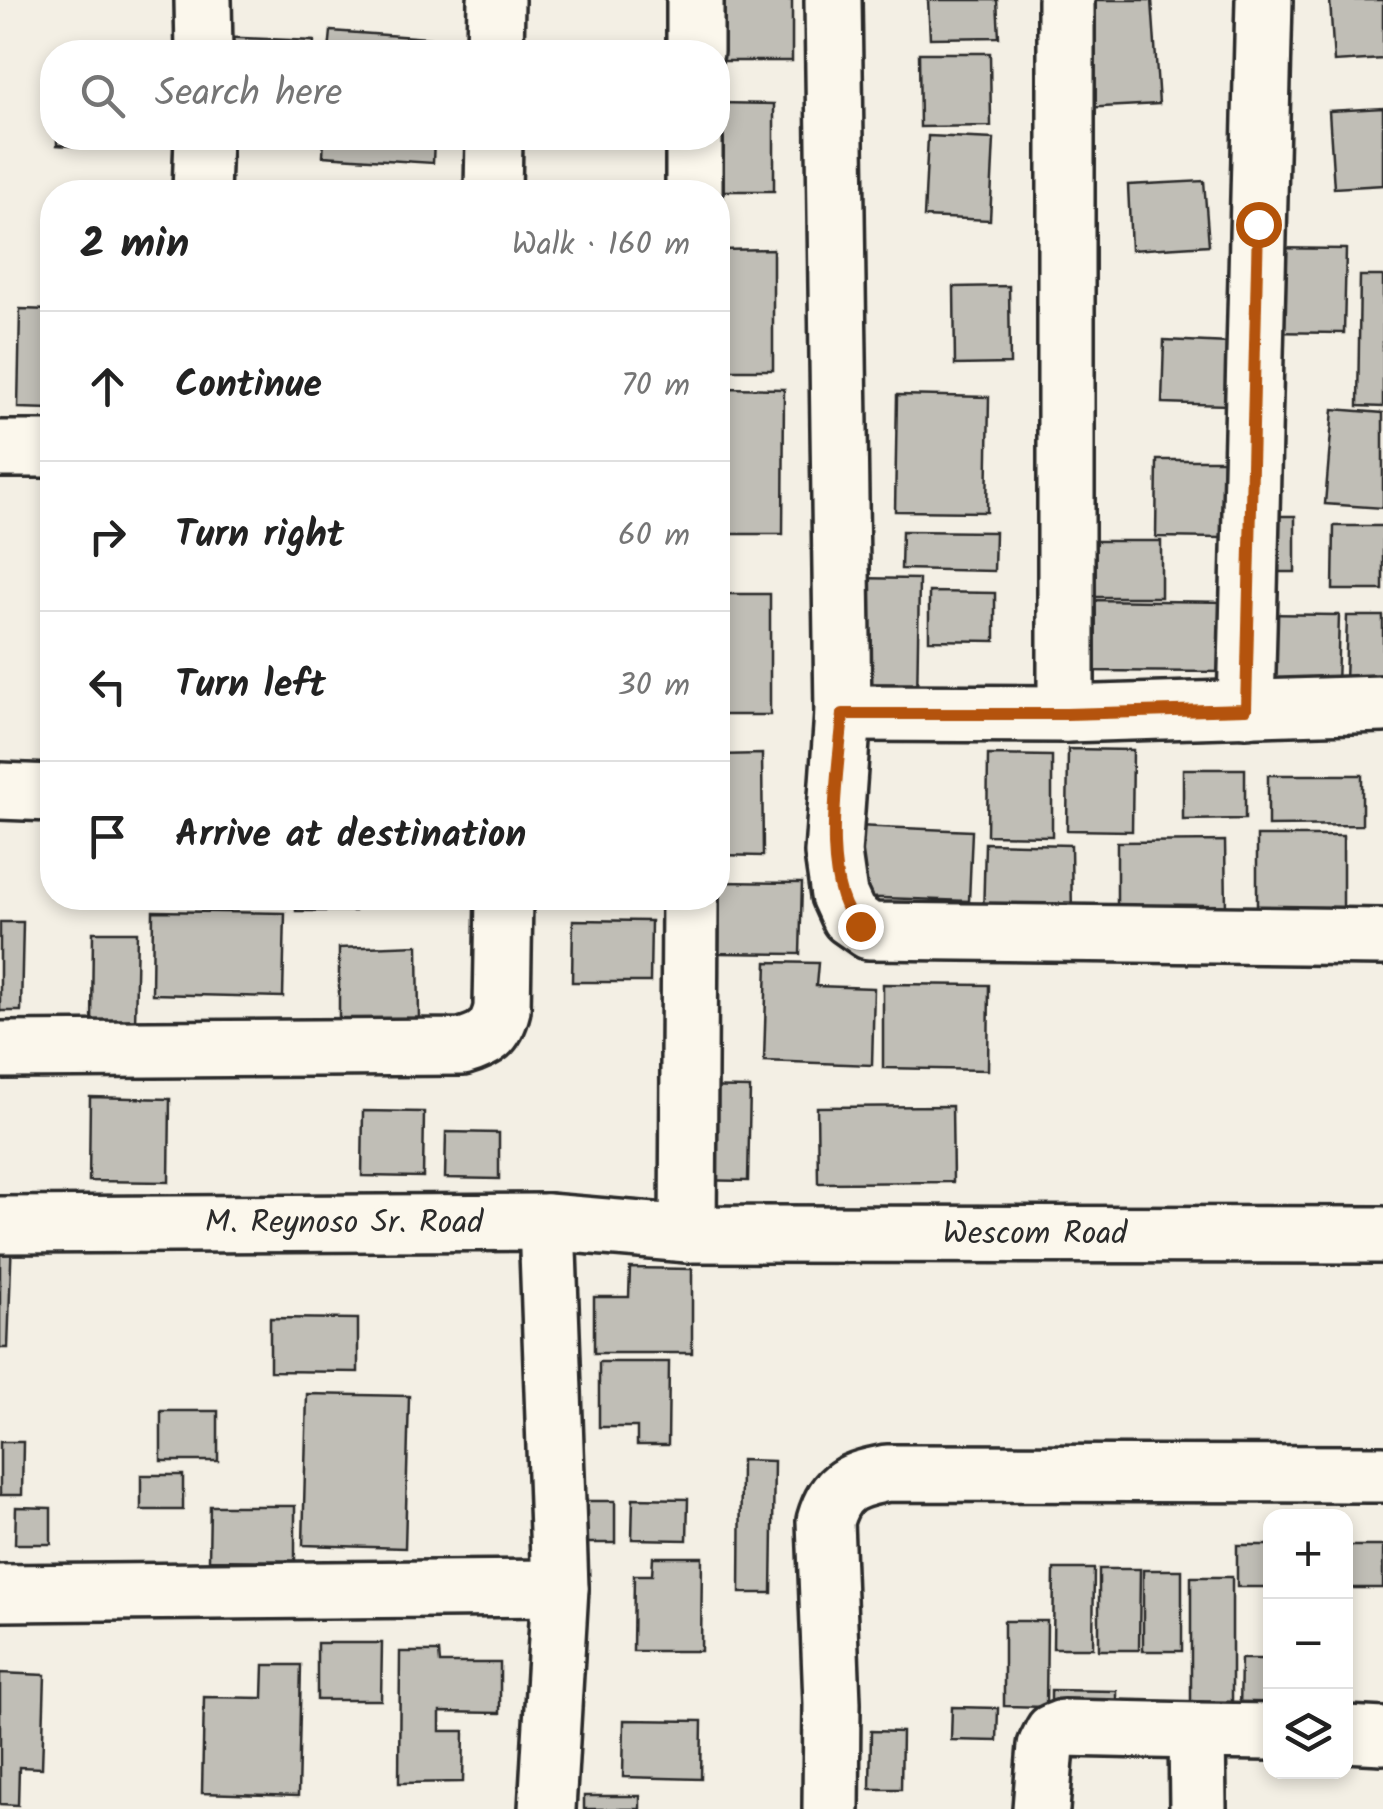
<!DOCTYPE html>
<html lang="en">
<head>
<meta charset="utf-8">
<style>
  body { margin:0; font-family:Kalam,sans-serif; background:#f2f2f2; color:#222 }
  .controls { position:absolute; right:30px; bottom:30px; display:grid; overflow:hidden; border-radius:20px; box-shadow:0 5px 15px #0003 }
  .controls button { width:90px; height:90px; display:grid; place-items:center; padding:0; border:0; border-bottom:2px solid #e0e0e0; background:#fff; color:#222; font:50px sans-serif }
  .stop { position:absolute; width:30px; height:30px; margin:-22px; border:8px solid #b45309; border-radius:50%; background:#fff }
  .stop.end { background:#b45309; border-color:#fff; box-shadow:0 2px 10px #0008 }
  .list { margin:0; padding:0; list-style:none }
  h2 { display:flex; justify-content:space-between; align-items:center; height:130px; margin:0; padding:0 40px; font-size:42px }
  h2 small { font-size:32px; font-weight:400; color:#767676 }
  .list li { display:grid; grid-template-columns:65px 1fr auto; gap:30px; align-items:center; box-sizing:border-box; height:150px; padding:0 40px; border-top:2px solid #e0e0e0 }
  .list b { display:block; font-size:38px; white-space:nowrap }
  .list em { font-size:32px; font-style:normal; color:#767676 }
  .icon { flex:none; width:55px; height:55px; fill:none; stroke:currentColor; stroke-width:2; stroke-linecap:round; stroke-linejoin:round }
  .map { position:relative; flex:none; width:1383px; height:1809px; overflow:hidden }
  .search { position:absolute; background:#fff; box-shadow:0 5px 15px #0003; left:40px; top:40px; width:690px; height:110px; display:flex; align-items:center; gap:25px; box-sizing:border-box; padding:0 35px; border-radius:40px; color:#767676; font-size:38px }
  .panel { position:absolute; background:#fff; box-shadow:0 5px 15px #0003; left:40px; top:180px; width:690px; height:730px; border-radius:40px }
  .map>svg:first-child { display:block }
  .building { fill:#c0beb6; stroke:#2b2b2b; stroke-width:2.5 }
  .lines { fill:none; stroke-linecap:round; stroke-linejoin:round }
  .minor-casing { stroke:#2b2b2b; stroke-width:62 }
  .minor { stroke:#fbf7ec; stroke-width:55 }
  .route { stroke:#b45309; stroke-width:12 }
  .labels { text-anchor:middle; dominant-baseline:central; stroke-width:9; stroke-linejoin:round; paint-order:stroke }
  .street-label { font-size:32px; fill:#2b2b2b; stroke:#fbf7ec }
</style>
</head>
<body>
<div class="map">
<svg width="1383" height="1809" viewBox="0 0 1383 1809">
  <rect width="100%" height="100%" fill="#f3efe4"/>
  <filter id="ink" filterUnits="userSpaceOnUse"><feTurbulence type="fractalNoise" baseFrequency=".01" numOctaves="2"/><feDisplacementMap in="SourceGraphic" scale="20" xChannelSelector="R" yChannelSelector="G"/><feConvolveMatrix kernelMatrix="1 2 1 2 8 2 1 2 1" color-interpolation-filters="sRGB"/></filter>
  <g filter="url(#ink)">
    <!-- building -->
    <g class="building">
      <path d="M 705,0 L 792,0 L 792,61 L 718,61 Z"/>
      <path d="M 928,0 L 997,0 L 999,37 L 930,38 Z"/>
      <path d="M 1076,0 L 1152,0 L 1159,104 L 1083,108 Z"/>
      <path d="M 1330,0 L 1383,0 L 1383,59 L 1334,62 Z"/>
      <path d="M 331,31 L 441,39 L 440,52 L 329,52 Z"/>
      <path d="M 216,37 L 314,41 L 313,52 L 216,52 Z"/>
      <path d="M 919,53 L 990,53 L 991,126 L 920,127 Z"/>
      <path d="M 718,103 L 774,104 L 774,191 L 705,191 L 718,138 Z"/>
      <path d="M 1383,108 L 1383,185 L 1334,188 L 1329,111 Z"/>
      <path d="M 928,136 L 994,139 L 990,220 L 924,217 Z"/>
      <path d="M 57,138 L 122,138 L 121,149 L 57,145 Z"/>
      <path d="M 212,138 L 311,138 L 310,144 L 212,140 Z"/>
      <path d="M 324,138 L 434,138 L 433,163 L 323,156 Z"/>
      <path d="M 1204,181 L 1209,245 L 1131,250 L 1128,185 Z"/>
      <path d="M 1264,248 L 1346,249 L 1344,333 L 1262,332 Z"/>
      <path d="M 773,249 L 773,370 L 718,370 L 718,250 Z"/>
      <path d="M 1360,276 L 1383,276 L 1383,407 L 1358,406 Z"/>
      <path d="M 1009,286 L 1010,364 L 955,365 L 954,287 Z"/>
      <path d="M 20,309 L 52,310 L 52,409 L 18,408 Z"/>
      <path d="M 1164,340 L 1229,343 L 1227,405 L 1162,403 Z"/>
      <path d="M 718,388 L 784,389 L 783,534 L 718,534 Z"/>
      <path d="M 897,395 L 989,397 L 987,512 L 895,511 Z"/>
      <path d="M 1333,409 L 1383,413 L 1383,508 L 1325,504 Z"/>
      <path d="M 1157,460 L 1223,460 L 1222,538 L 1156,537 Z"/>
      <rect x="1256" y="516" width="39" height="56"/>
      <path d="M 1334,526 L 1383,526 L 1383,590 L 1333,590 Z"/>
      <path d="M 902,531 L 995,532 L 994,571 L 901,569 Z"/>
      <path d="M 1076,541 L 1161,541 L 1161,597 L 1077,597 Z"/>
      <path d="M 851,578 L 919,579 L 917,703 L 849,702 Z"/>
      <path d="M 929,592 L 995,593 L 995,641 L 929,640 Z"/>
      <rect x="718" y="594" width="52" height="121"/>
      <path d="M 1085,600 L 1230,602 L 1229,672 L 1083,671 Z"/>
      <path d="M 1257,614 L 1339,615 L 1337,688 L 1256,688 Z"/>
      <path d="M 1347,616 L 1383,616 L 1383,684 L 1345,683 Z"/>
      <path d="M 1068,749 L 1133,750 L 1132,831 L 1067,830 Z"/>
      <path d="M 762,754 L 763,856 L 718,855 L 718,755 Z"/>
      <path d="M 988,755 L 1052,756 L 1052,836 L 987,835 Z"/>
      <path d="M 1183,769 L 1245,769 L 1245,819 L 1183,820 Z"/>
      <path d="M 1268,775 L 1362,775 L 1362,825 L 1268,826 Z"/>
      <path d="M 856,826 L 972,831 L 969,901 L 854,897 Z"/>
      <rect x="1257" y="836" width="86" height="84"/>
      <path d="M 1225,841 L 1226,911 L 1117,913 L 1117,842 Z"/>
      <path d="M 985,843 L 1071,845 L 1072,920 L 983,918 Z"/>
      <path d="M 720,882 L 802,883 L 800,954 L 719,953 Z"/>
      <rect x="296" y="898" width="59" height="13"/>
      <path d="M 153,911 L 285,913 L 283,997 L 152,994 Z"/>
      <path d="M 573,920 L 651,921 L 650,982 L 572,982 Z"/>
      <path d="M 0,922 L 23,922 L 21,1011 L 0,1011 Z"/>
      <path d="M 93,932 L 137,932 L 135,1025 L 92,1025 Z"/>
      <path d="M 418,945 L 419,1021 L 339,1021 L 339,948 Z"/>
      <path d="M 767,962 L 818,963 L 816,986 L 874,988 L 872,1065 L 764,1061 Z"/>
      <path d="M 883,984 L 989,985 L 988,1070 L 883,1068 Z"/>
      <path d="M 692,1087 L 750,1088 L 748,1181 L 690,1180 Z"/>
      <path d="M 90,1097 L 170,1099 L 169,1182 L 89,1181 Z"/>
      <path d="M 952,1106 L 953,1182 L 818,1183 L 817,1107 Z"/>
      <path d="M 363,1111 L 424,1112 L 423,1177 L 362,1176 Z"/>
      <path d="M 446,1132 L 499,1133 L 499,1179 L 445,1178 Z"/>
      <path d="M 0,1236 L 12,1236 L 8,1348 L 0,1348 Z"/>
      <path d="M 630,1268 L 692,1269 L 692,1353 L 594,1353 L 594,1297 L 629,1297 Z"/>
      <path d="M 270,1318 L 358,1319 L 358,1372 L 270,1371 Z"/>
      <path d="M 599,1362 L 669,1362 L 668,1445 L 637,1445 L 637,1427 L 599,1427 Z"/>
      <path d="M 307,1394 L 409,1396 L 405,1548 L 303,1545 Z"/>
      <rect x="161" y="1411" width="57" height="50"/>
      <path d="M 0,1442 L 23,1442 L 22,1495 L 0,1495 Z"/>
      <path d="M 741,1460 L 774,1461 L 772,1593 L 740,1593 Z"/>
      <rect x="141" y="1475" width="42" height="35"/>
      <path d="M 633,1498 L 688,1499 L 687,1540 L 632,1539 Z"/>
      <rect x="583" y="1501" width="32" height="42"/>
      <path d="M 210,1506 L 295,1506 L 295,1561 L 209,1560 Z"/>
      <path d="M 16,1507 L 51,1508 L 51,1544 L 15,1544 Z"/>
      <rect x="1237" y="1545" width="33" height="42"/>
      <rect x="1346" y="1546" width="37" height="42"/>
      <path d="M 653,1557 L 702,1557 L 701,1651 L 633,1651 L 634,1575 L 652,1575 Z"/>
      <path d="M 1054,1569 L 1094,1569 L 1093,1648 L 1053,1648 Z"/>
      <path d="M 1099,1569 L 1140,1569 L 1139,1650 L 1099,1650 Z"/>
      <rect x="1143" y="1570" width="39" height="81"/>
      <rect x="1191" y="1577" width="41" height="135"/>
      <path d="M 1004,1621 L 1047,1621 L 1046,1707 L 1004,1706 Z"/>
      <path d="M 317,1643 L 382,1643 L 381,1700 L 317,1700 Z"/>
      <path d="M 400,1652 L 439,1652 L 440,1663 L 500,1663 L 500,1713 L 440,1712 L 440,1731 L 464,1731 L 463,1782 L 399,1783 Z"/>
      <path d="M 1241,1659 L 1270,1659 L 1270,1712 L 1240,1712 Z"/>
      <path d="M 264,1665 L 301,1665 L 298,1796 L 202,1793 L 204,1697 L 263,1698 Z"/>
      <path d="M 0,1673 L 45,1675 L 42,1768 L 19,1767 L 18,1805 L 0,1804 Z"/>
      <path d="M 1051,1690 L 1117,1691 L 1117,1710 L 1051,1708 Z"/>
      <path d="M 952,1707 L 998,1708 L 997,1741 L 951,1740 Z"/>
      <path d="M 624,1720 L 702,1721 L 701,1779 L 623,1777 Z"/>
      <path d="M 871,1731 L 902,1732 L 901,1789 L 870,1789 Z"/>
      <rect x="584" y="1796" width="56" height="13"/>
    </g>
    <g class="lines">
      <!-- minor casing -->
      <g class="minor-casing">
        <g id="minor">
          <path d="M 203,0 L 204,52"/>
          <path d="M 833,0 L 843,713 L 833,853 L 839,895 L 849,917 L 869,931 L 1383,937"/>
          <path d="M 1066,0 L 1066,714"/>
          <path d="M 495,52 L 496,0"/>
          <path d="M 695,52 L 695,0"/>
          <path d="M 201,192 L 203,138"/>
          <path d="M 493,192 L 494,138"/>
          <path d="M 694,192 L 694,138"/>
          <path d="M 0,449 L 52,449"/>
          <path d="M 1246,709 L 1264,0"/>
          <path d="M 843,713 L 1066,714 L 1383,704"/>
          <path d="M 0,791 L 52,793"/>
          <path d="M 0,1050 L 462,1047 C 486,1040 496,1034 502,1009 L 504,898"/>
          <path d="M 0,1225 L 547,1222 L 688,1234 L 1383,1235"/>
          <path d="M 688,1234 L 690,898"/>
          <path d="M 0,1593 L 560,1588"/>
          <path d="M 1346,1734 L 1383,1736"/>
          <path d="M 547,1809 L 560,1588 L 547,1222"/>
          <path d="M 831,1809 L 832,1703 L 825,1521 C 835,1485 852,1480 887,1473 L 1383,1474"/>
          <path d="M 1041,1809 L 1046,1746 L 1053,1732 L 1063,1728 L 1197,1731"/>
          <path d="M 1198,1809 L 1197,1731 L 1270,1732"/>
        </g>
      </g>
      <!-- minor -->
      <use href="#minor" class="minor"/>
    </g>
  </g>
  <g class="lines" filter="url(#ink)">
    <!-- route -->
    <path class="route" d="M 860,926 C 817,890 839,766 843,714 L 1066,714 L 1246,709 L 1258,224"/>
  </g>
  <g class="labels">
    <!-- street labels -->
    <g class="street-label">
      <text x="344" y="1223">M. Reynoso Sr. Road</text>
      <text x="1035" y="1234">Wescom Road</text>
    </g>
  </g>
</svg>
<div class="controls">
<button>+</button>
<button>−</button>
<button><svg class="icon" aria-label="layers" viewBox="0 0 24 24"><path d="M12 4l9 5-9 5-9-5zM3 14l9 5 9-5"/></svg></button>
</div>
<div class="stop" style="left:1258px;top:224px"></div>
<div class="stop end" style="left:860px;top:926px"></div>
<div class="search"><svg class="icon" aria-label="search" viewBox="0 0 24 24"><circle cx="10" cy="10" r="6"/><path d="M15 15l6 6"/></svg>Search here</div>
<section class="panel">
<h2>2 min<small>Walk · 160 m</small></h2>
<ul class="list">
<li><svg class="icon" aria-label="ahead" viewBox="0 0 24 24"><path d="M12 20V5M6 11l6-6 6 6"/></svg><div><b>Continue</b></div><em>70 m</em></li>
<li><svg class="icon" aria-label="right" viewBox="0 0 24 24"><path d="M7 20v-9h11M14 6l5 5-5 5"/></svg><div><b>Turn right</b></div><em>60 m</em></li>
<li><svg class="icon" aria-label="left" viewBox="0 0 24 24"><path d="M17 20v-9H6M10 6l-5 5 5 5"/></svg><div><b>Turn left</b></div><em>30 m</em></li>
<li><svg class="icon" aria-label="arrive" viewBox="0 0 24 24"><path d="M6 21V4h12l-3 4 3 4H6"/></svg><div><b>Arrive at destination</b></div></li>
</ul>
</section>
</div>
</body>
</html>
